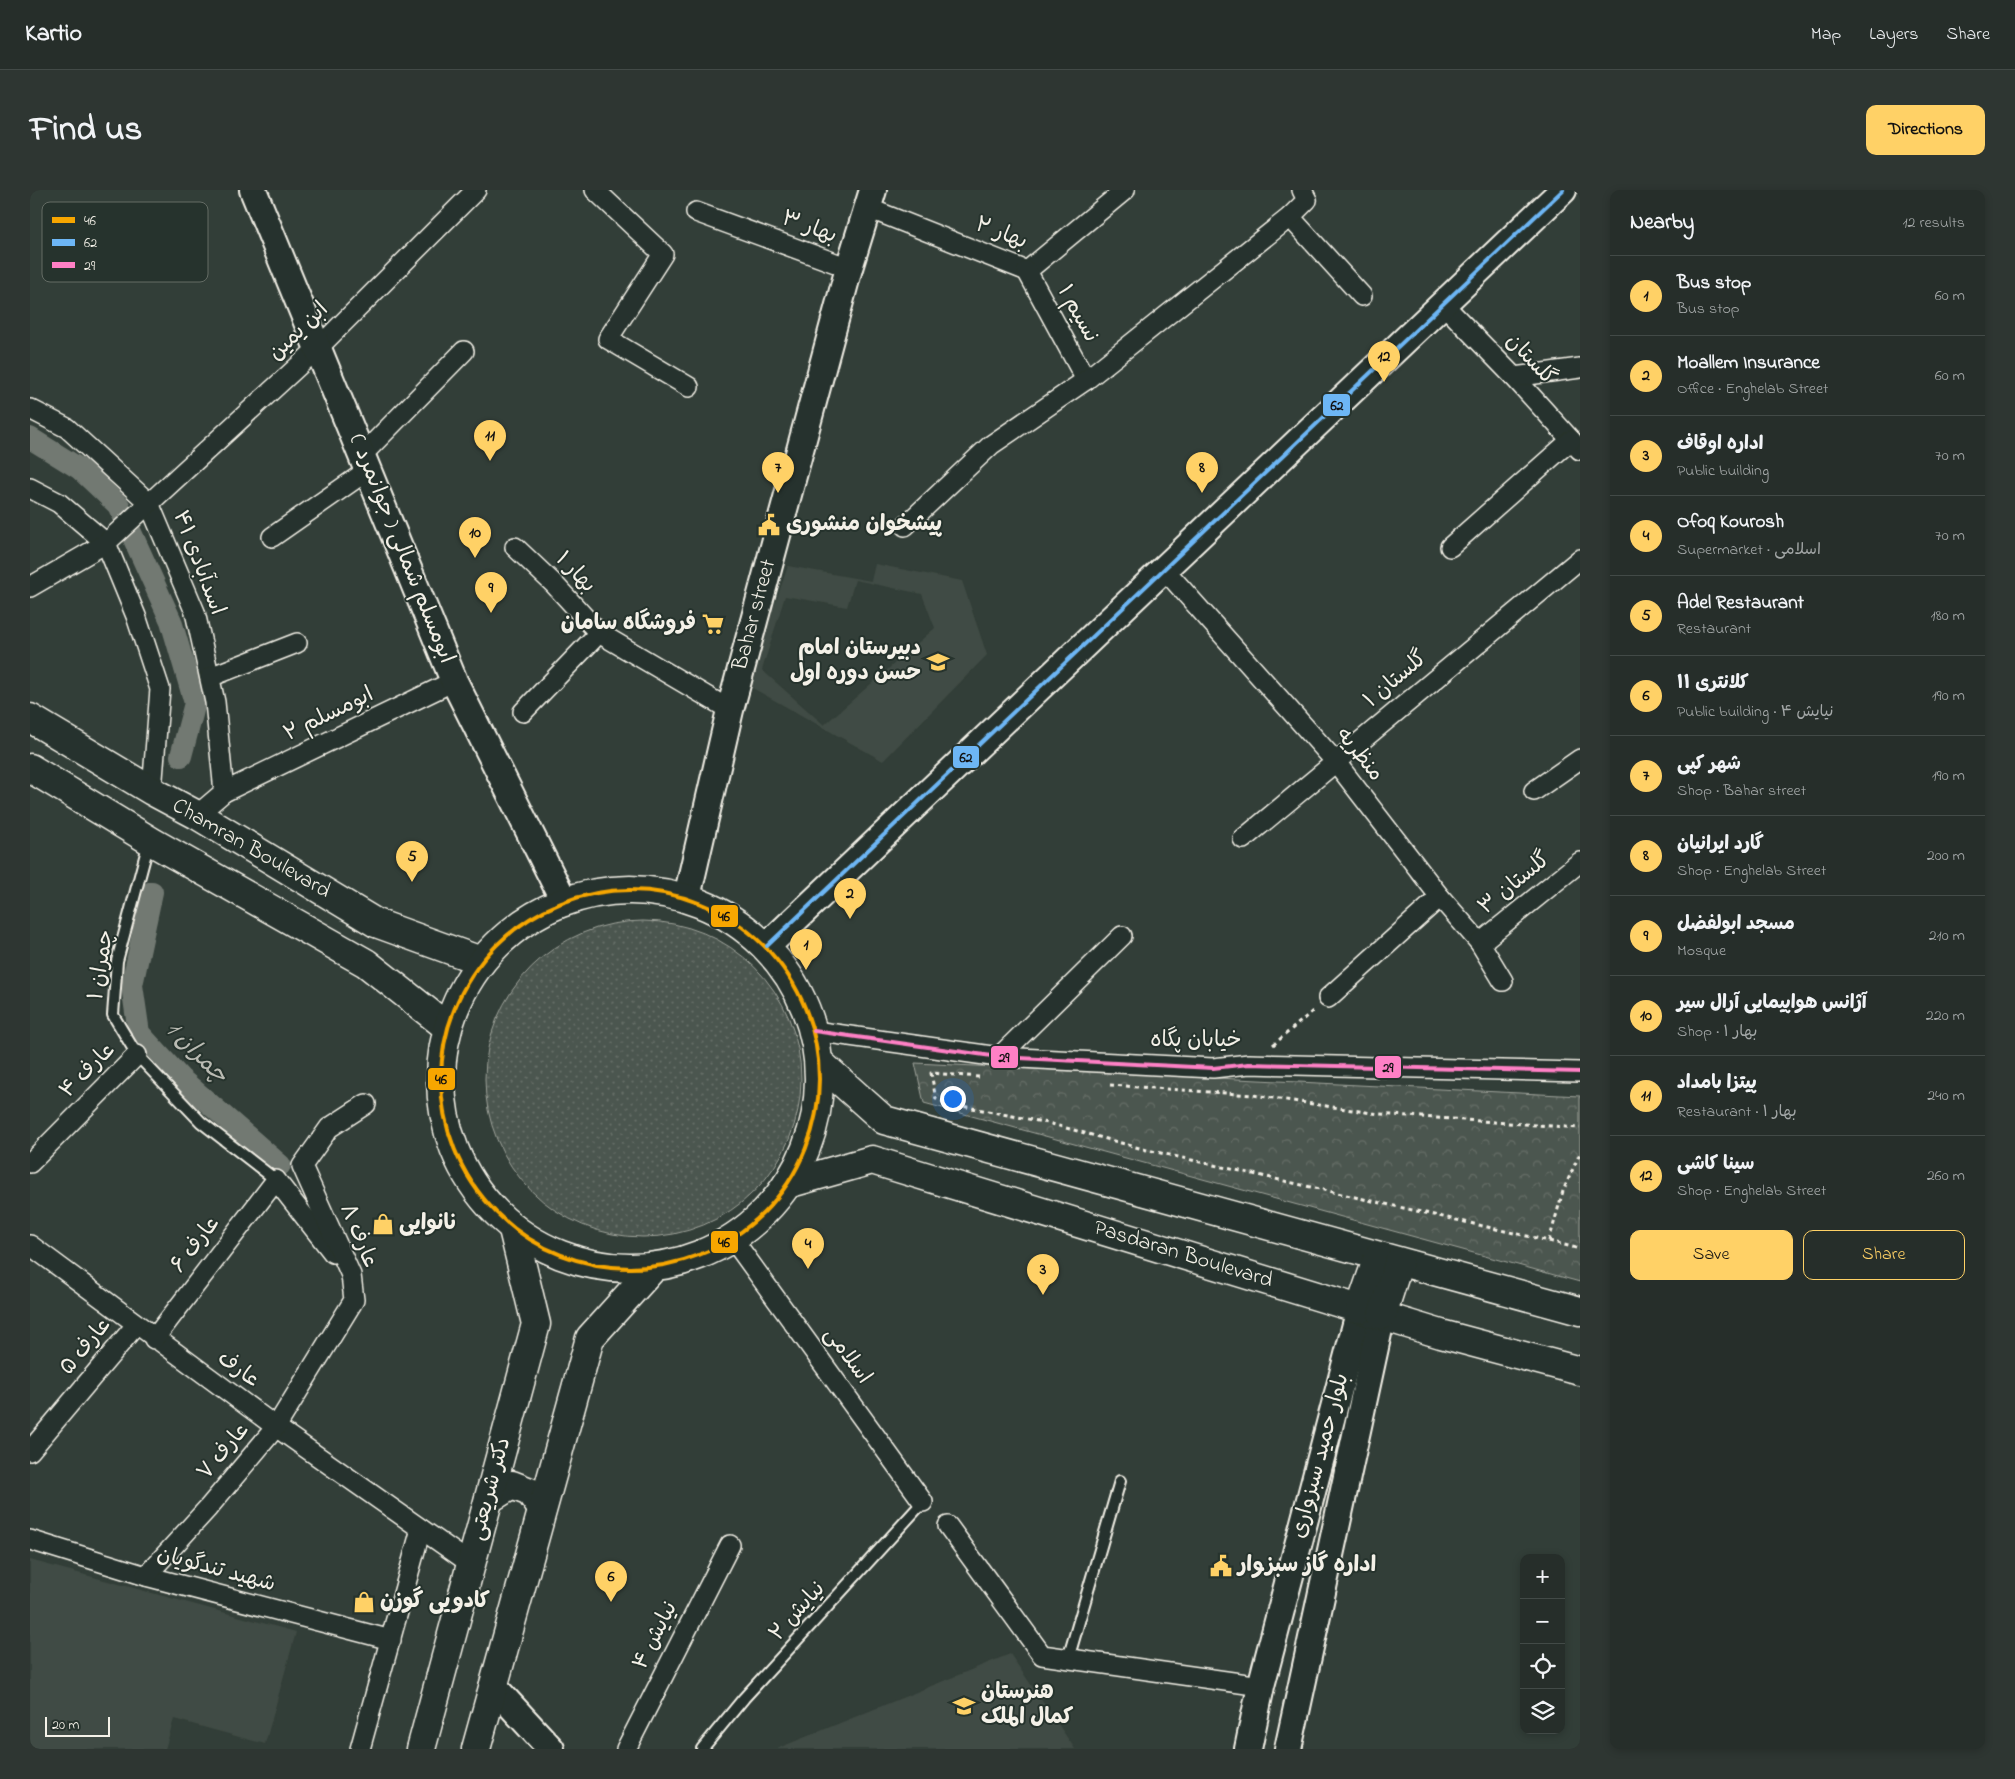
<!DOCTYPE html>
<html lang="en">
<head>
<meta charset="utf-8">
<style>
  body { margin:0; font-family:"Indie Flower","Playpen Sans Arabic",sans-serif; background:#2e3632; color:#f1f3f6 }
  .controls { position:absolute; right:15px; bottom:15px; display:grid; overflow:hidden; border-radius:10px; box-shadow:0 2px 8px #0003 }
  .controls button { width:45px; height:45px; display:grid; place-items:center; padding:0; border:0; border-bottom:1px solid #424a47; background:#262e2a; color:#f1f3f6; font:25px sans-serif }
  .scale { position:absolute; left:15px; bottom:12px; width:65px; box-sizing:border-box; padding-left:5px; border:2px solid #f4f1e8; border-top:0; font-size:14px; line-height:18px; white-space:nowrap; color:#f4f1e8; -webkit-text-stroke:4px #26332d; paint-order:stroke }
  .you { position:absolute; left:922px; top:908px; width:18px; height:18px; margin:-12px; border:4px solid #fff; border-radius:50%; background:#1a73e8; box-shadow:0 0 0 8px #1a73e833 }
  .badge { display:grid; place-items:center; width:32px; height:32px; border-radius:50%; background:#ffd166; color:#111; font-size:16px; font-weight:700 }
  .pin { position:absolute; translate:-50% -41px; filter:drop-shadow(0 1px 2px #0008) }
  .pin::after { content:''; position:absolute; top:26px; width:18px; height:15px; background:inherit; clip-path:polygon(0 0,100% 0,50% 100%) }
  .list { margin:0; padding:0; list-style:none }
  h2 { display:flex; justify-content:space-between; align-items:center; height:65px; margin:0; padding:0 20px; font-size:21px }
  h2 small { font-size:16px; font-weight:400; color:#a4a8a8 }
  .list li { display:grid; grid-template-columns:32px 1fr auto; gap:15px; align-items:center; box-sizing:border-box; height:80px; padding:0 20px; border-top:1px solid #424a47 }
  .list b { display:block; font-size:19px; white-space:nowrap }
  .list p { margin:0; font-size:16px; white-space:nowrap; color:#a4a8a8 }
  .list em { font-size:16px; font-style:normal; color:#a4a8a8 }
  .actions { display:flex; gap:10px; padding:15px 20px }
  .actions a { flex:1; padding:11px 0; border:1px solid #ffd166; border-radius:10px; text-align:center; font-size:18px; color:#ffd166 }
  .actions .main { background:#ffd166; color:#111 }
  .icon { flex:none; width:28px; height:28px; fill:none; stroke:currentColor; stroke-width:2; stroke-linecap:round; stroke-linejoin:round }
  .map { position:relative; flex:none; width:1550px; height:1559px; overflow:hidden; border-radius:10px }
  header { display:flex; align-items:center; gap:30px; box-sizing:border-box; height:70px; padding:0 25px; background:#262e2a; border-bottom:1px solid #424a47 }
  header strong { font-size:24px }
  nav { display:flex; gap:28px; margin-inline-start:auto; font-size:18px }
  .intro { display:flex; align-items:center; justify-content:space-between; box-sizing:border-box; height:120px; padding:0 30px }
  h1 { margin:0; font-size:35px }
  .button { padding:12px 22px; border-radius:10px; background:#ffd166; color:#111; font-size:18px; font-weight:700 }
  main { display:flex; gap:30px; padding:0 30px }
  aside { flex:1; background:#262e2a; border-radius:10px; box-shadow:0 2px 8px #0003 }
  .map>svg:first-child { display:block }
  .built { fill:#404b44; fill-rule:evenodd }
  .grass { fill:url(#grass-dots); stroke:#a0a49c }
  .park { fill:url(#park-crowns); stroke:#a0a49c }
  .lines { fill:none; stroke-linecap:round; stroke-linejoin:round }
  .canal { stroke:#727972; stroke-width:22 }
  .lane-casing { stroke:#f4f1e8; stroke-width:14 }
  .street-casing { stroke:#f4f1e8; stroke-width:22 }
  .secondary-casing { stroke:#f4f1e8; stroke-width:30 }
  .primary-casing { stroke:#f4f1e8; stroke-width:31 }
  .path { stroke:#f4f1e8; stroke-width:3; stroke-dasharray:4 4; stroke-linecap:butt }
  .lane { stroke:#26332d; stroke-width:10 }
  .street { stroke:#26332d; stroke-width:19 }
  .secondary { stroke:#26332d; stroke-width:26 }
  .primary { stroke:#26332d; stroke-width:28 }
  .bus-1-casing { stroke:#26332d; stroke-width:8 }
  .bus-2-casing { stroke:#26332d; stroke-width:8 }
  .bus-3-casing { stroke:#26332d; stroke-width:8 }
  .bus-1 { stroke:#f7a600; stroke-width:4 }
  .bus-2 { stroke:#6db6f5; stroke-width:4 }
  .bus-3 { stroke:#ff80c5; stroke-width:4 }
  .labels { text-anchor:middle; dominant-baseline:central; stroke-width:4; stroke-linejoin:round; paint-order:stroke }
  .street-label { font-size:22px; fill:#f4f1e8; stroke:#26332d }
  .poi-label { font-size:22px; font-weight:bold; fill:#f4f1e8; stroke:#26332d; text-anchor:start }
  .water-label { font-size:24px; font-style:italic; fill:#babbb3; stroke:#26332d }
  .key { fill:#26332d; stroke:#646c65; stroke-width:1 }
  .key-label { font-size:14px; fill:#f4f1e8 }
  .line-badge { stroke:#26332d; stroke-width:2 }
  .pale-badge-label { font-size:14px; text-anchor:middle; font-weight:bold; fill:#111 }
</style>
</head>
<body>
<header>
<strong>Kartio</strong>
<nav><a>Map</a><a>Layers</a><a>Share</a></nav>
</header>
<div class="intro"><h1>Find us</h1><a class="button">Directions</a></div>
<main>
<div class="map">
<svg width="1550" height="1559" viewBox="0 0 1550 1559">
  <defs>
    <pattern id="grass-dots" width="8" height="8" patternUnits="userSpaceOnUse" patternTransform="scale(1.25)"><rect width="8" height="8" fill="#4c564f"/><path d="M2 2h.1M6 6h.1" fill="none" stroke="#666f68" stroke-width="1.8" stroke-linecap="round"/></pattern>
    <pattern id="park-crowns" width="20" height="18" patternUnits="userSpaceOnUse" patternTransform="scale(1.25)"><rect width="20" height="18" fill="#4c564f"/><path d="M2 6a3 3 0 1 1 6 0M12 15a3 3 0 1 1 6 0" fill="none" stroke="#666f68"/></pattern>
  </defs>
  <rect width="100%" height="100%" fill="#323e38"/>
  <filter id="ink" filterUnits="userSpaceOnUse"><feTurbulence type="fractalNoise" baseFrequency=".02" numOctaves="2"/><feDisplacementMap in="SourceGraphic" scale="10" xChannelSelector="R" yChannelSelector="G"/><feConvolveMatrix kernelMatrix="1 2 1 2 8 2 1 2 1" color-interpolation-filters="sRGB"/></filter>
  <g filter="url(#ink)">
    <!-- built -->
    <g class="built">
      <path d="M 845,374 L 932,391 L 957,465 L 853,571 L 717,495 L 758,376 L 841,391 ZM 825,390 L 892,404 L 905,438 L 794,535 L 732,480 L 755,406 L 817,417 Z"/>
      <path d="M 0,1370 L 266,1442 L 235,1554 L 144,1529 L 135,1559 L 0,1559 Z"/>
      <path d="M 980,1464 L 1045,1559 L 746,1559 Z"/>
    </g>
    <!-- grass -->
    <circle class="grass" cx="613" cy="889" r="158"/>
    <!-- park -->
    <path class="park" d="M 885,873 L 1550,906 L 1550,1092 L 894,913 Z"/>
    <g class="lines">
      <!-- canal -->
      <g class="canal">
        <path d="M 0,248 L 50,279 L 89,316 L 141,431 L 165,513 L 151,566"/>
        <path d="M 122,702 L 102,795 L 109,843 L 150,888 L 250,975"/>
      </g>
      <!-- lane casing -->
      <g class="lane-casing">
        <g id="lane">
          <path d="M 119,652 L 87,771 L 83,825 L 107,865 L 171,932 L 246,990"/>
          <path d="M 1038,1469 L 1090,1291"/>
          <path d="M 672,1559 L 714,1508 L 893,1312"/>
        </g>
      </g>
      <!-- street casing -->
      <g class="street-casing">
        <g id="street">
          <path d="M 565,0 L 633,64 L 578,149 L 659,197"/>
          <path d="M 838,18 L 997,81 L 1095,0"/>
          <path d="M 666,22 L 819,78"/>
          <path d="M 1260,27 L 1332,106"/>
          <path d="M 997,81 L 1056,190"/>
          <path d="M 1413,114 L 1484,187 L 1550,260"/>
          <path d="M 1484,187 L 1550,178"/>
          <path d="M 0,219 L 37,238 L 119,313 L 165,422 L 185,512 L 194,602"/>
          <path d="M 332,265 L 434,161"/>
          <path d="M 0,298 L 29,313 L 76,353 L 106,426 L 130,499 L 122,601"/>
          <path d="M 875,336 L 961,255 L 1056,190 L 1260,27 L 1277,10 L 1272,0"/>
          <path d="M 242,347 L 338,280"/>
          <path d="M 485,357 L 524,394 L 569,443 L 700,520"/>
          <path d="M 1420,357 L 1541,250"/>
          <path d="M 1134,379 L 1305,571 L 1410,707 L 1450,753 L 1473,791"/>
          <path d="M 0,397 L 76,353 L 289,157 L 446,0"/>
          <path d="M 180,487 L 267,453"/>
          <path d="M 493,522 L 569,443"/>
          <path d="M 1504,601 L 1550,569"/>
          <path d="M 167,625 L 194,602 L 424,491"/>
          <path d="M 1213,649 L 1550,369"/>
          <path d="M 1450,753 L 1550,672"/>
          <path d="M 1298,808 L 1410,707"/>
          <path d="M 784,841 L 969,867 L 1183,878 L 1219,874 L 1550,882"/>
          <path d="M 969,867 L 1092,746"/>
          <path d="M 0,973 L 107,865"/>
          <path d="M 702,1048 L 893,1312"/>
          <path d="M 0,1055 L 246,1237 L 441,1374"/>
          <path d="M 124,1149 L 246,990 L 303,1063"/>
          <path d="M 0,1261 L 106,1135"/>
          <path d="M 918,1336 L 1012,1465 L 1231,1496"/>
          <path d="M 0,1350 L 116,1386 L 361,1450"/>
          <path d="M 116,1386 L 178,1318 L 246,1237 L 324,1110 L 321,1085 L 272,976 L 299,938 L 336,914"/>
          <path d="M 330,1559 L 391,1339"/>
          <path d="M 596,1559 L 700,1355"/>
        </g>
      </g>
      <!-- secondary casing -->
      <g class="secondary-casing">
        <g id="secondary">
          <path d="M 223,0 L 424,491 L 534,711"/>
          <path d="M 657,707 L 700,520 L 819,78 L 843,0"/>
          <path d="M 737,756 L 1533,0"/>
          <path d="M 463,1496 L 521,1559"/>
          <path d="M 1218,1559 L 1231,1496 L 1330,1119"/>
          <path d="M 1258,1559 L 1352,1125"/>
        </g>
      </g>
      <!-- primary casing -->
      <g class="primary-casing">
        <g id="primary">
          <path d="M 0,528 L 122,601 L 167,625 L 346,733 L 451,771"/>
          <path d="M 0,578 L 124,653 L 336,773 L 417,837"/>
          <circle cx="600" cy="889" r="189"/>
          <path d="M 789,872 L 854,930 L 1550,1121"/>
          <path d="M 757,994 L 842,970 L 1411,1144 L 1550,1181"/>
          <path d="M 1330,1119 L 1348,1067"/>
          <path d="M 1352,1125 L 1369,1072"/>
          <path d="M 459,1309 L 482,1295 L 500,1302 L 512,1319"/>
          <path d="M 391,1559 L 506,1134 L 483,1039"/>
          <path d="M 446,1559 L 560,1148 L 624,1077"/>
        </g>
      </g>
      <!-- path -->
      <g class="path">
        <path d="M 1243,855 L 1284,820"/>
        <path d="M 949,887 L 901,883 L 906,909 L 917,913 L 1018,933 L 1113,959 L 1519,1051 L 1533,1001 L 1550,963"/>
        <path d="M 1080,895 L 1223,905 L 1349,924 L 1550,938"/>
        <path d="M 1519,1051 L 1550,1059"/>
      </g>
      <!-- lane -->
      <use href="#lane" class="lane"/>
      <!-- street -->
      <use href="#street" class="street"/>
      <!-- secondary -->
      <use href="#secondary" class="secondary"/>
      <!-- primary -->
      <use href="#primary" class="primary"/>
      <!-- bus-1 casing -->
      <g class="bus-1-casing">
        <circle id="bus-1" cx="600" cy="889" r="189"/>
      </g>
      <!-- bus-2 casing -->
      <g class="bus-2-casing">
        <path id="bus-2" d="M 737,756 L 1533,0"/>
      </g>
      <!-- bus-3 casing -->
      <g class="bus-3-casing">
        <path id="bus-3" d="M 784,841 L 969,867 L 1183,878 L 1219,874 L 1550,882"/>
      </g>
      <!-- bus-1 -->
      <use href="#bus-1" class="bus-1"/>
      <!-- bus-2 -->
      <use href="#bus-2" class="bus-2"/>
      <!-- bus-3 -->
      <use href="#bus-3" class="bus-3"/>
    </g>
  </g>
  <!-- icons -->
  <defs>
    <g id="civic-bare" transform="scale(1.725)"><path d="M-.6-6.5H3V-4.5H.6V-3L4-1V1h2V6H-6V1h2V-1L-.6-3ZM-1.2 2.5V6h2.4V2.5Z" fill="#ffd166" stroke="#26332d" stroke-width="2.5" paint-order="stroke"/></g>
    <g id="supermarket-bare" transform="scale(1.725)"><path d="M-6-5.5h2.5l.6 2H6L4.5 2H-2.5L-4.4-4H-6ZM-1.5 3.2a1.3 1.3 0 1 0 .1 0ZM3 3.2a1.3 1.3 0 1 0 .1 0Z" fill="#ffd166" stroke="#26332d" stroke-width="2.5" paint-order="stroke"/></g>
    <g id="school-bare" transform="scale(1.725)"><path d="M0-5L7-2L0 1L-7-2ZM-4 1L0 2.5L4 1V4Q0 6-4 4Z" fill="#ffd166" stroke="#26332d" stroke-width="2.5" paint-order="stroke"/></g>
    <g id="shop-bare" transform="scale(1.725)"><path d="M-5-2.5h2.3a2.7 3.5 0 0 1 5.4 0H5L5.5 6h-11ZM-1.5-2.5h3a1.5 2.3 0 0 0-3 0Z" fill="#ffd166" stroke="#26332d" stroke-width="2.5" paint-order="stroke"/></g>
  </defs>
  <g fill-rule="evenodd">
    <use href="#civic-bare" x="739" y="335"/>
    <use href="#supermarket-bare" x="683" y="434"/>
    <use href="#school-bare" x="908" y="472"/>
    <use href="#shop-bare" x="353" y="1034"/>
    <use href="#civic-bare" x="1191" y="1376"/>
    <use href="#shop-bare" x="334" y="1412"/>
    <use href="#school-bare" x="934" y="1516"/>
  </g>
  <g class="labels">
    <!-- street labels -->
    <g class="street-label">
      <text transform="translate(779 38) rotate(20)">بهار ۳</text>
      <text transform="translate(971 44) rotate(21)">بهار ۲</text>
      <text transform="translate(1047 124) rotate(61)">نسیم ۱</text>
      <text transform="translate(269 142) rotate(-44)">ابن یمین</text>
      <text transform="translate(1500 170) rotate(47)">گلستان</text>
      <text transform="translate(371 359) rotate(68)">ابومسلم شمالی ( جوانمرد )</text>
      <text transform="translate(168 373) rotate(69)">اسدآبادی ۴۱</text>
      <text transform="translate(545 383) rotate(46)">بهار ۱</text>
      <text transform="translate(725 425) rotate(-75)">Bahar street</text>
      <text transform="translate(1366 490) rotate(-40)">گلستان ۱</text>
      <text transform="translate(299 525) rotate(-26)">ابومسلم ۲</text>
      <text transform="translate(1329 565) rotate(51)">منظریه</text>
      <text transform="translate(221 659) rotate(30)">Chamran Boulevard</text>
      <text transform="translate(1485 694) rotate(-39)">گلستان ۳</text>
      <text transform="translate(72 775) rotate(-81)">۱ چمران</text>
      <text x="1166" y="851">خیابان پگاه</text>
      <text transform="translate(58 881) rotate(-45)">عارف ۴</text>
      <text transform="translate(328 1046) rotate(68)">عارف ۸</text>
      <text transform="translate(166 1055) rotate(-52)">عارف ۶</text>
      <text transform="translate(1153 1065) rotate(17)">Pasdaran Boulevard</text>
      <text transform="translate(56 1157) rotate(-50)">عارف ۵</text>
      <text transform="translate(817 1166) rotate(54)">اسلامی</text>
      <text transform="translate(208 1180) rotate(36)">عارف</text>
      <text transform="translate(194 1262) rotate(-50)">عارف ۷</text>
      <text transform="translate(1291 1266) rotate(-75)">بلوار حمید سبزواری</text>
      <text transform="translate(461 1299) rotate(-75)">دکتر شریعتی</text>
      <text transform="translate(186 1380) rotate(15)">شهید تندگویان</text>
      <text transform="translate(768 1422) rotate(-48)">نیایش ۲</text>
      <text transform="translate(626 1446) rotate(-63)">نیایش ۴</text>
    </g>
    <!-- poi labels -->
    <g class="poi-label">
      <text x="756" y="335">پیشخوان منشوری</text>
      <text x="666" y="434" text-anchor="end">فروشگاه سامان</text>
      <text x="891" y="459" text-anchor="end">دبیرستان امام<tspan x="891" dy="25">حسن دوره اول</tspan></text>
      <text x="369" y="1034">نانوایی</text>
      <text x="1208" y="1376">اداره گاز سبزوار</text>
      <text x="350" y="1412">کادویی گوزن</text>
      <text x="951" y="1503">هنرستان<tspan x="951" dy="25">کمال الملک</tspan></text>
    </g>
    <!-- water labels -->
    <g class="water-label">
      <text transform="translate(166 863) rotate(45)">چمران 1</text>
    </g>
  </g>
  <!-- legend -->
  <rect x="12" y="12" width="166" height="80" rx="8" class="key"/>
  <rect x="22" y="27" width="23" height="6" fill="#f7a600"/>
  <rect x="22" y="49" width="23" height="7" fill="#6db6f5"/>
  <rect x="22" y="72" width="23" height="6" fill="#ff80c5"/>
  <g class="key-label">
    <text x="54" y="35">46</text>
    <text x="54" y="57">62</text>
    <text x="54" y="80">29</text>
  </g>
  <g class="line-badge">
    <rect x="1292" y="203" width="29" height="24" rx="5" fill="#6db6f5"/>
    <rect x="922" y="555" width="28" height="24" rx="5" fill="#6db6f5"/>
    <rect x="680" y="714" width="29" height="24" rx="5" fill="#f7a600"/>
    <rect x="960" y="855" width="29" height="24" rx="5" fill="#ff80c5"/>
    <rect x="1344" y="865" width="28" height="24" rx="5" fill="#ff80c5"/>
    <rect x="397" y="877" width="29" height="24" rx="5" fill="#f7a600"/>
    <rect x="680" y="1040" width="29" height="24" rx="5" fill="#f7a600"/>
  </g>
  <g class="pale-badge-label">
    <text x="1307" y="220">62</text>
    <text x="936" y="572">62</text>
    <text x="694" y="731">46</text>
    <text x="974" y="872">29</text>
    <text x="1358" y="882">29</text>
    <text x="411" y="894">46</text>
    <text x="694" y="1057">46</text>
  </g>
</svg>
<div class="controls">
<button>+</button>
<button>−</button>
<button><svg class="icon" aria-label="locate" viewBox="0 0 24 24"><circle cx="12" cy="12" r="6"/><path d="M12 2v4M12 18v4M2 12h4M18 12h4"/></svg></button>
<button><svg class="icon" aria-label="layers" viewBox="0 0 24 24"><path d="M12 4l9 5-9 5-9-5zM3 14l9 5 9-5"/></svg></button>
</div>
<div class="scale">20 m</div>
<div class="you"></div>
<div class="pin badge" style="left:776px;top:780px">1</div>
<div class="pin badge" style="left:820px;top:729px">2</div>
<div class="pin badge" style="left:1013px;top:1105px">3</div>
<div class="pin badge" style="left:778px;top:1079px">4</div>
<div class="pin badge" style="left:382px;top:692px">5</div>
<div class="pin badge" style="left:581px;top:1412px">6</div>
<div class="pin badge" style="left:748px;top:303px">7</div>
<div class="pin badge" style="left:1172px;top:303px">8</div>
<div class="pin badge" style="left:461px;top:423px">9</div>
<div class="pin badge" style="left:445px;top:368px">10</div>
<div class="pin badge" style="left:460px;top:271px">11</div>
<div class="pin badge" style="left:1354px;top:192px">12</div>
</div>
<aside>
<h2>Nearby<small>12 results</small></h2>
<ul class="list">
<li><span class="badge">1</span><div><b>Bus stop</b><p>Bus stop</p></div><em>60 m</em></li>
<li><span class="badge">2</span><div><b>Moallem Insurance</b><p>Office · Enghelab Street</p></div><em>60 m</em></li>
<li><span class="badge">3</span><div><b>اداره اوقاف</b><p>Public building</p></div><em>70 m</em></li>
<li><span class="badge">4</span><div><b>Ofoq Kourosh</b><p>Supermarket · اسلامی</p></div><em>70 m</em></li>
<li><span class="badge">5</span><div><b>Adel Restaurant</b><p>Restaurant</p></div><em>180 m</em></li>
<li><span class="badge">6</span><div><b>کلانتری ۱۱</b><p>Public building · نیایش ۴</p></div><em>190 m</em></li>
<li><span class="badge">7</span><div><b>شهر کپی</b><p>Shop · Bahar street</p></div><em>190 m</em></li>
<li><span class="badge">8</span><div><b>گارد ایرانیان</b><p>Shop · Enghelab Street</p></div><em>200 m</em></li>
<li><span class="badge">9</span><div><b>مسجد ابولفضل</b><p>Mosque</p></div><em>210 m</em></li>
<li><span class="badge">10</span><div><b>آژانس هواپیمایی آرال سیر</b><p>Shop · بهار ۱</p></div><em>220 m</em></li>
<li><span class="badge">11</span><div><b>پیتزا بامداد</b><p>Restaurant · بهار ۱</p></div><em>240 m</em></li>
<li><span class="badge">12</span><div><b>سینا کاشی</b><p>Shop · Enghelab Street</p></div><em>260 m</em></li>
</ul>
<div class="actions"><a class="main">Save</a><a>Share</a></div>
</aside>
</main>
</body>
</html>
